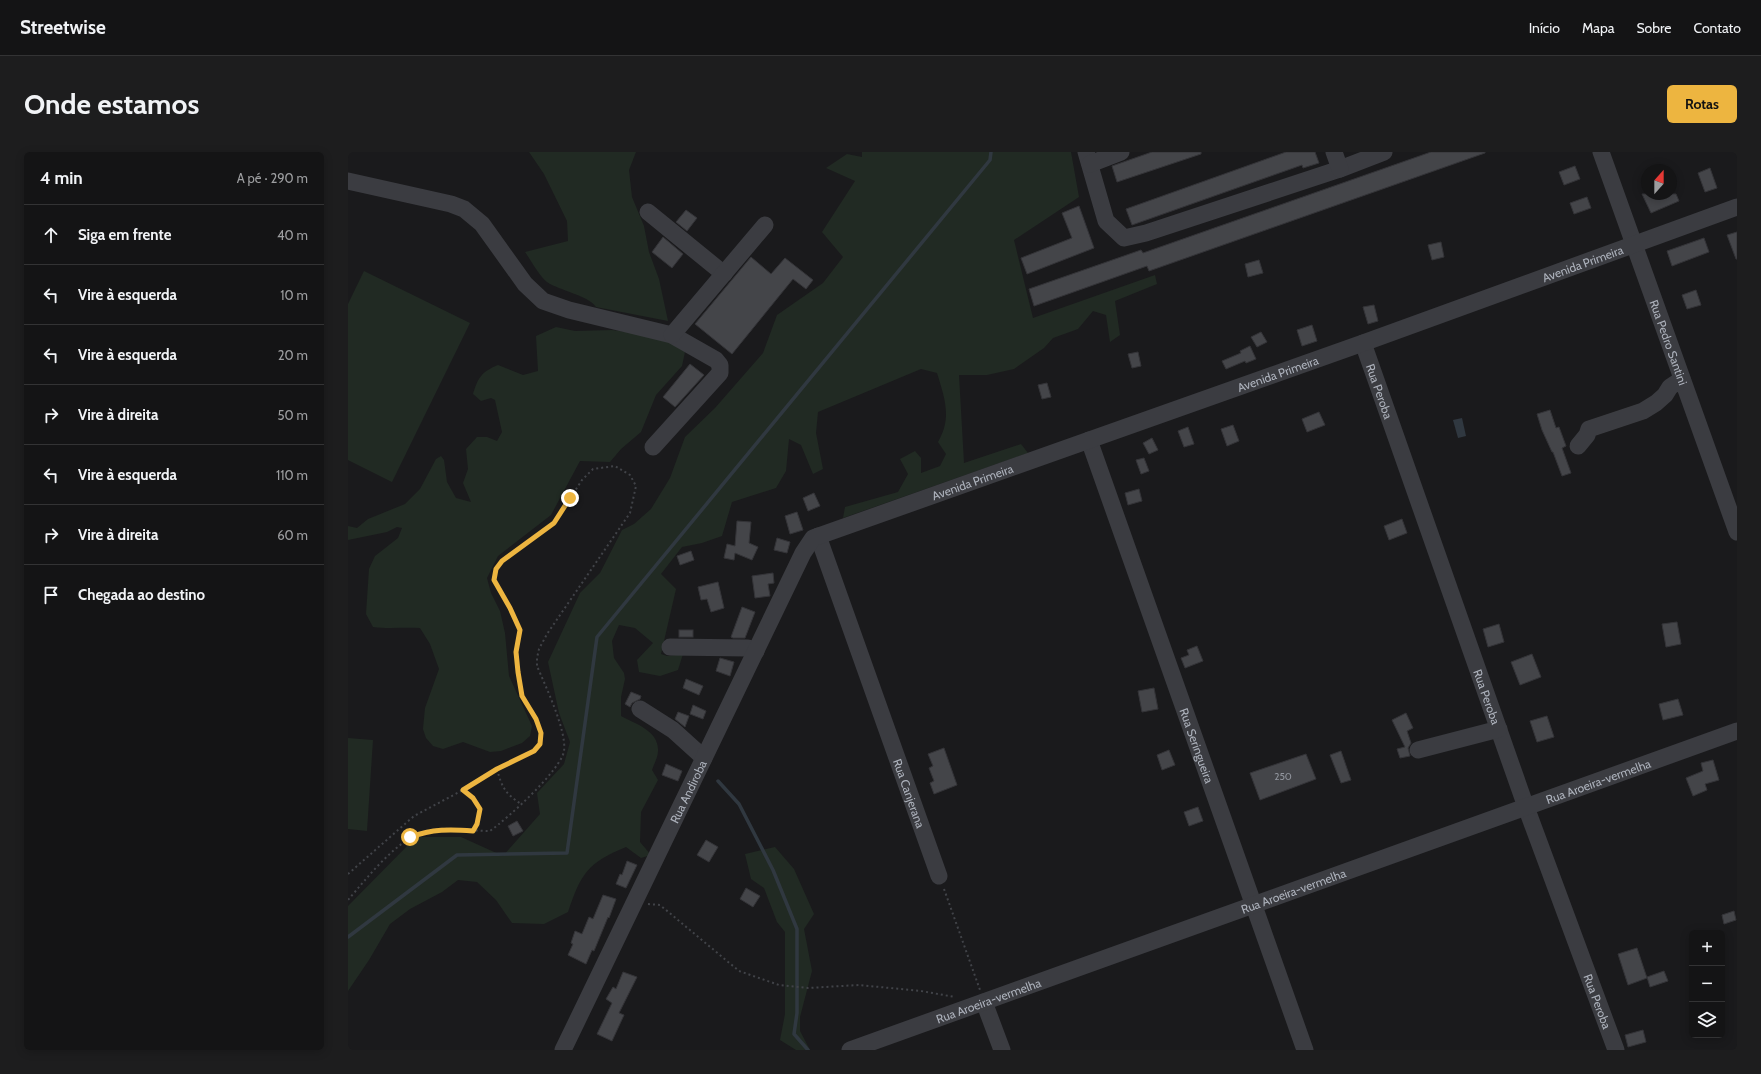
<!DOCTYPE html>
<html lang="pt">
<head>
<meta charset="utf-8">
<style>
  body { margin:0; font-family:Cabin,sans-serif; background:#1d1d1e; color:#f1f3f6 }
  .controls { position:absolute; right:12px; bottom:12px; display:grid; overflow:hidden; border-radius:6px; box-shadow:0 2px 10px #0003 }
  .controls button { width:36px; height:36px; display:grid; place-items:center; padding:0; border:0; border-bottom:1px solid #333334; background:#141415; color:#f1f3f6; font:20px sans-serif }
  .compass { position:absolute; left:1293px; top:12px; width:36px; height:36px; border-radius:50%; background:#141415; box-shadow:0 2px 10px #0003; rotate:21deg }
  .stop { position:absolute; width:12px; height:12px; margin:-9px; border:3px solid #edb540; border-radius:50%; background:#fff }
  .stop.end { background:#edb540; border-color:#fff; box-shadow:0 1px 4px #0008 }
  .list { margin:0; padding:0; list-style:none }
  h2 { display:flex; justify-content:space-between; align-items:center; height:52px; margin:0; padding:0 16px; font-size:17px }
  h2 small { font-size:13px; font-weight:400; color:#9d9ea0 }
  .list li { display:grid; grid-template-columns:26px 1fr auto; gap:12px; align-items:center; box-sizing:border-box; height:60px; padding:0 16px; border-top:1px solid #333334 }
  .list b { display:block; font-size:15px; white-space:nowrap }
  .list em { font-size:13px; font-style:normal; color:#9d9ea0 }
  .icon { flex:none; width:22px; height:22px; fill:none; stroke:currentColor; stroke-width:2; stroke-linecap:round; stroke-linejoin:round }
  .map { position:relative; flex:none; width:1389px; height:898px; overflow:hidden; border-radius:6px }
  header { display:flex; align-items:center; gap:24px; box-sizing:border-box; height:56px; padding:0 20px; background:#141415; border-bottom:1px solid #333334 }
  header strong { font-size:19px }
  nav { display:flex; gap:22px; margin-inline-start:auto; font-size:14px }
  .intro { display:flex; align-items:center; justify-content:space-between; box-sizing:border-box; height:96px; padding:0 24px }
  h1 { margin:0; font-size:28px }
  .button { padding:10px 18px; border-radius:6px; background:#edb540; color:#111; font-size:14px; font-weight:700 }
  main { display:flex; gap:24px; padding:0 24px }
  aside { flex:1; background:#141415; border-radius:6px; box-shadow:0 2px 10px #0003 }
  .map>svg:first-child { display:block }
  .green { fill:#212a23 }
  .water { fill:#303840 }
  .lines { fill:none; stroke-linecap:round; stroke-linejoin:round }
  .stream { stroke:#303840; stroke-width:3.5 }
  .building { fill:#444549; stroke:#343438 }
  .path { stroke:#414348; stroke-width:2; stroke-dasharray:2 3; stroke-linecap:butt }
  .minor { stroke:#3b3c41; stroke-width:17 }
  .route { stroke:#edb540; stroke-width:5 }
  .labels { text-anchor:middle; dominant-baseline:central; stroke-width:3; stroke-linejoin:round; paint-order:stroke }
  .number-label { font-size:10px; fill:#92969e }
  .street-label { font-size:12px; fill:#acb1bb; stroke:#151417 }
</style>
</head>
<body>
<header>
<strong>Streetwise</strong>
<nav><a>Início</a><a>Mapa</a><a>Sobre</a><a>Contato</a></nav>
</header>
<div class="intro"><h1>Onde estamos</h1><a class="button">Rotas</a></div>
<main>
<aside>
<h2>4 min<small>A pé · 290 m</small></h2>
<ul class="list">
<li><svg class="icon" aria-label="ahead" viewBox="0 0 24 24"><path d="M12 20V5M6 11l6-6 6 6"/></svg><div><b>Siga em frente</b></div><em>40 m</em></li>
<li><svg class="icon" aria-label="left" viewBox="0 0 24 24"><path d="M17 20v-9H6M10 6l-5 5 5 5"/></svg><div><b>Vire à esquerda</b></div><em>10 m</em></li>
<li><svg class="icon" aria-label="left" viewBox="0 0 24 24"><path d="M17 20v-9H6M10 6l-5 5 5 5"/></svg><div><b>Vire à esquerda</b></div><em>20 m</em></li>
<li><svg class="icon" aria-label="right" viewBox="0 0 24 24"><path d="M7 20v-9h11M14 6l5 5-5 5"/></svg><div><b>Vire à direita</b></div><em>50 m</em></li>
<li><svg class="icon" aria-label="left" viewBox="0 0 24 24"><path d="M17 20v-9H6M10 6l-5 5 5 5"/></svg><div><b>Vire à esquerda</b></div><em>110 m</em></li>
<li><svg class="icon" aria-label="right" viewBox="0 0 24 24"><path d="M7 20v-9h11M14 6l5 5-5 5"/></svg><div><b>Vire à direita</b></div><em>60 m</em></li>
<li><svg class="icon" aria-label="arrive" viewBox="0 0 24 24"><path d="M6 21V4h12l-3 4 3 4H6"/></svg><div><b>Chegada ao destino</b></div></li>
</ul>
</aside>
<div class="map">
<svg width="1389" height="898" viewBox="0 0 1389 898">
  <rect width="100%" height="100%" fill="#1a1a1c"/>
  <!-- green -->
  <g class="green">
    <path d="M 181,0 L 288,0 L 281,18 L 284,45 L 296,74 L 301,100 L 311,127 L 320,169 L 248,155 C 240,143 212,139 199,130 C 192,125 182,107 177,100 L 220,89 L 219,69 L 196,22 Z"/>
    <path d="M 514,0 L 723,0 L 731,45 L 666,88 L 685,166 L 807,123 L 809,132 L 767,149 L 772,183 L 762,190 L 758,163 L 745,159 L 730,177 L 705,186 L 696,196 L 666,217 L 639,223 L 611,223 L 616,311 L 673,292 L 680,301 L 495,366 L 497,355 L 550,340 L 560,322 L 552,307 L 567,299 L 573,306 L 573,321 L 592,314 L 598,302 L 590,290 C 604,266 597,247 589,221 L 573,217 L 470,260 L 468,281 L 475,317 L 465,322 L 453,293 L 441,287 L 438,319 L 428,336 L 384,350 L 374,384 L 354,391 L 334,395 L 313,422 L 328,437 L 313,502 L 319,504 L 335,502 L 330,518 L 312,524 L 291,520 L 289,508 L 305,491 L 287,476 L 271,473 L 264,489 L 266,506 L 276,521 L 277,527 L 273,545 L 273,564 C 288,572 311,579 310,599 C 310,605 306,612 304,618 L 310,628 L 293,660 L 292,690 L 303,703 L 293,706 L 278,695 C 239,711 233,722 220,760 L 196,772 L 164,771 L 148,748 L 129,730 L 110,728 L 94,740 L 62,757 L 42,772 L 21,808 L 0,839 L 0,754 L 66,687 L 71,685 L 113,685 L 155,704 L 192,662 L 189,641 L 216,612 L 222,590 L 211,561 L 200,510 L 232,441 L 252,421 L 274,378 L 286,372 L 303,357 L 322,326 L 337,285 L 367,256 L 415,201 L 429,163 L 475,131 L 495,105 L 474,80 L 507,29 L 478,16 L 499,2 L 514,5 Z"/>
    <path d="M 16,119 L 122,171 L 44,330 L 0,308 L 0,152 Z"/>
    <path d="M 208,175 L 227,179 L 264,178 L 302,183 L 334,195 L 337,200 L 334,214 L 308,243 L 293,280 L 273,297 L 262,310 L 232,309 L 203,363 L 150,404 L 139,426 L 143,441 L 152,459 L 157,481 L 161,524 L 184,574 L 182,584 L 174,591 L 153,599 L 142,600 L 115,590 L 95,597 L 85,594 L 78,586 L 75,577 L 77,556 L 91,517 L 82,492 L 72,476 C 56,475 41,477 25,475 L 18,462 L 21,417 L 27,404 L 50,386 L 54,376 L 49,375 L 39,380 L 0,388 L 0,374 L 9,376 L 20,367 L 57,352 L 72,337 L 88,307 L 93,304 L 96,308 L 99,330 L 108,346 L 123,350 L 115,331 L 120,317 L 118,297 L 129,285 L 139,285 L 149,289 L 154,280 L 147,248 L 143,246 L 133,249 L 125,242 C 130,226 133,220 150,213 L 175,223 L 190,219 L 188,184 Z"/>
    <path d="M 0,586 L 25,588 L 19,679 L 0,677 Z"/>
    <path d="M 427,695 L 446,717 L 466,762 L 456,777 L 464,819 L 452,865 L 452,879 L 462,898 L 448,898 L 432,888 L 437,862 L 437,780 L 429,770 L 416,736 L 403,727 L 397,702 Z"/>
  </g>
  <!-- water -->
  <path class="water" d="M 1114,266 L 1118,284 L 1110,286 L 1105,268 Z"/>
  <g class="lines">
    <!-- stream -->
    <g class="stream">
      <path d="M 370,629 L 391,652 L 425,718 L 449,777 L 449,861 L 446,882 L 460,898"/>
      <path d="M 0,785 L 109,703 L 219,701 L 249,485 L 642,8 L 643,0"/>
    </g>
  </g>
  <!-- building -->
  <g class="building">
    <path d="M 804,0 L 853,0 L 853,2 L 769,30 L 764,14 Z"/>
    <path d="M 938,0 L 967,0 L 971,11 L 955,16 L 954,13 L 784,73 L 778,57 Z"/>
    <path d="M 1083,0 L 1137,0 L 1137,1 L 801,119 L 799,114 L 686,154 L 681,137 L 793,98 L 795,101 Z"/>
    <path d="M 1227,14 L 1232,27 L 1216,33 L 1211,20 Z"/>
    <path d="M 1362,16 L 1369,36 L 1357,40 L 1350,21 Z"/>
    <path d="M 1294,42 L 1328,42 L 1331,49 L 1303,61 Z"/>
    <path d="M 1239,45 L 1243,56 L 1226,62 L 1222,51 Z"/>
    <path d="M 731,54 L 746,96 L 679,122 L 673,106 L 724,86 L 714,61 Z"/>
    <path d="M 338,58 L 349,66 L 339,79 L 328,70 Z"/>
    <path d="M 1389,80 L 1389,107 L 1388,107 L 1379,83 Z"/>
    <path d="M 315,85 L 335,102 L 324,116 L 304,100 Z"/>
    <path d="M 1356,86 L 1361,100 L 1324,114 L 1319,99 Z"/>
    <path d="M 1093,90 L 1096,105 L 1084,108 L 1080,93 Z"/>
    <path d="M 403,105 L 423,122 L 437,106 L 465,128 L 458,137 L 445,127 L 384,202 L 347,172 Z"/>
    <path d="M 911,108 L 915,121 L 900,125 L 897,112 Z"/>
    <path d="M 1348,138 L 1353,153 L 1339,157 L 1334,143 Z"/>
    <path d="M 1026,153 L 1030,169 L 1020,172 L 1015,155 Z"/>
    <path d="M 964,173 L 969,189 L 954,194 L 949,178 Z"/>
    <path d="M 913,180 L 919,190 L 909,195 L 903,185 Z"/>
    <path d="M 902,194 L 908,207 L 898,211 L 897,209 L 878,217 L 874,209 L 893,201 L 892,199 Z"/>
    <path d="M 790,200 L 793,214 L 784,216 L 780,202 Z"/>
    <path d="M 342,212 L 356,223 L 327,255 L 315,245 Z"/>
    <path d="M 699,231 L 703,245 L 694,247 L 690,233 Z"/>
    <path d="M 1202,258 L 1208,276 L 1211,275 L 1218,294 L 1214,296 L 1223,321 L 1214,324 L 1205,300 L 1204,300 L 1194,278 L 1189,262 Z"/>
    <path d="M 971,260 L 977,273 L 959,280 L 954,267 Z"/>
    <path d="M 885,273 L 891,289 L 879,294 L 873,277 Z"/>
    <path d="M 840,275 L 846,292 L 836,295 L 830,279 Z"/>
    <path d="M 804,286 L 810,298 L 801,302 L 795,291 Z"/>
    <path d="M 796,306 L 801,319 L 793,322 L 788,308 Z"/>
    <path d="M 791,337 L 794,349 L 780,353 L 777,341 Z"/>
    <path d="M 466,341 L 472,354 L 460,359 L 455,346 Z"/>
    <path d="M 449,360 L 455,378 L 442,382 L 437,364 Z"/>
    <path d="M 1054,367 L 1059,381 L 1041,388 L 1036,374 Z"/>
    <path d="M 389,369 L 403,370 L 401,391 L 410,395 L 404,408 L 387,401 L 386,408 L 376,406 L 379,392 L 387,394 Z"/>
    <path d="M 429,386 L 442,390 L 439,401 L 426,398 Z"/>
    <path d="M 343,399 L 346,408 L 332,413 L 329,404 Z"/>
    <path d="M 425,421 L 426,431 L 420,432 L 422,444 L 407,446 L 404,424 Z"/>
    <path d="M 370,430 L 376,456 L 363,460 L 359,447 L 353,448 L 350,435 Z"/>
    <path d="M 394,455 L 407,460 L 397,486 L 385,486 L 383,485 Z"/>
    <path d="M 1329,470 L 1333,492 L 1318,495 L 1314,472 Z"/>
    <path d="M 1151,472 L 1156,490 L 1140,495 L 1135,477 Z"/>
    <rect x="331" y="478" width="14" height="7"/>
    <path d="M 849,494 L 855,509 L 837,516 L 833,506 L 841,503 L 839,498 Z"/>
    <path d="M 1184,502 L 1193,525 L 1172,533 L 1163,510 Z"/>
    <path d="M 372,506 L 386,510 L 382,524 L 368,519 Z"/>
    <path d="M 338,527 L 355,534 L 351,543 L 335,536 Z"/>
    <path d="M 806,536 L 810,557 L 794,560 L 790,539 Z"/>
    <path d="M 283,540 L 293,544 L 292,547 L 284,551 L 282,555 L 277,552 Z"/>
    <path d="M 1330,547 L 1335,563 L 1315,568 L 1311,552 Z"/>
    <path d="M 345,553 L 358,559 L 355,567 L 342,562 Z"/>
    <path d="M 330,560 L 341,564 L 337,575 L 327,567 Z"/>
    <path d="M 1058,561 L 1065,576 L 1059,579 L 1063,591 L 1060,596 L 1062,604 L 1052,606 L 1049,597 L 1057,595 L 1044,568 Z"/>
    <path d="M 1199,564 L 1206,585 L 1189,590 L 1182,569 Z"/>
    <path d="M 596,596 L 609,633 L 586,642 L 582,631 L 586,629 L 581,616 L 585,614 L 580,602 Z"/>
    <path d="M 821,598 L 827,613 L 814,618 L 809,603 Z"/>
    <path d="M 993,599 L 1003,628 L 993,631 L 982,603 Z"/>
    <path d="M 958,602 L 968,627 L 912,648 L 902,621 Z"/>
    <path d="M 1365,608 L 1371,628 L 1357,632 L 1359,638 L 1345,644 L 1338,626 L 1355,619 L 1353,611 Z"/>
    <path d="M 318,612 L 334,619 L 330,629 L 314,623 Z"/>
    <path d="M 850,655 L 855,669 L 841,674 L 836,660 Z"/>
    <path d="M 169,669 L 175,679 L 165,684 L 160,674 Z"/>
    <path d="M 358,688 L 370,695 L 361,710 L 349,703 Z"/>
    <path d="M 279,709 L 289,713 L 278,736 L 268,732 L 272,722 L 274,723 Z"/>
    <path d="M 398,736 L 412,744 L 405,755 L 392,747 Z"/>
    <path d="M 255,743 L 268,747 L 261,766 L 260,765 L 246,799 L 244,798 L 238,812 L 220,803 L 225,792 L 223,791 L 227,779 L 234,782 L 241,765 L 245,767 Z"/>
    <path d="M 1386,759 L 1388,768 L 1376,772 L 1374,763 Z"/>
    <path d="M 1289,796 L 1299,826 L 1280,833 L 1270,802 Z"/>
    <path d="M 1316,819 L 1320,829 L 1302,835 L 1299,825 Z"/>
    <path d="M 275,820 L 289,825 L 271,861 L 276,863 L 264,889 L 249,882 L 264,851 L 258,847 L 265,835 L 268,837 Z"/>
    <path d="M 1295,878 L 1298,890 L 1280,895 L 1277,883 Z"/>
  </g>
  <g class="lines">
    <!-- path -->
    <g class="path">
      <path d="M 149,617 C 154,636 157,641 173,652"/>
      <path d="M 115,638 L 125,646 L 132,657 L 129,672 L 125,679"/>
      <path d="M 0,722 L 66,664 L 132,629 L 149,617 L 186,599 L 192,592 L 193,581 L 188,567 L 175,544 L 170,520 L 168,500 L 172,478 L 162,456 L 146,428 L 148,417 L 155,409 L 206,371 L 234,328 L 245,317 L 267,314 L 282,323 L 288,334 L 282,361 L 199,482 L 191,497 L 189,506 L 189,514 C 197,533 219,579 216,599 C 213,618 159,667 142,679 C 121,679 98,674 78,679 C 50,686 19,726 0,748"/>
      <path d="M 596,737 L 632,838"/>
      <path d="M 300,752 L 312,753 L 391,819 L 431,833 L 460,836 L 511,833 L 573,839 L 607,845"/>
    </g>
    <!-- minor -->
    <g class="minor">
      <path d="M 738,0 L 758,69 L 776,86 L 798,81 L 992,17 L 1036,0"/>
      <path d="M 986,0 L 992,17"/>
      <path id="s1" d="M 1253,0 L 1389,380"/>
      <path d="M 742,12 L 773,0"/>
      <path d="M 0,29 L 103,52 L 116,57 L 134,72 L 177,132 L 195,149 L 221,158 L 324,183 L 368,208 L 372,213 L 372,221 L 305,295"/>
      <path d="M 300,60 L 376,122"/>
      <path d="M 324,183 L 417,73"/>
      <path id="s2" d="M 1015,191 L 1178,655 L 1268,898"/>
      <path id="s3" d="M 741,288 L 957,898"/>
      <path d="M 1230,294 L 1239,283 L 1241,277 L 1295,259 L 1308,251 L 1317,243 L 1322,235 L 1334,227"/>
      <path id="s4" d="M 470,384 L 591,724"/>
      <path d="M 322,495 L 400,496 L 408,499"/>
      <path d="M 292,557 L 325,578 L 356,606"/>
      <path d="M 1070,598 L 1151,577"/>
      <path d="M 636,850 L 654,898"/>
      <path id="s5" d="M 215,898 L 455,401 L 465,386 L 1015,191 L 1389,55"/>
      <path id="s6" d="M 502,898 L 1389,579"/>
    </g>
  </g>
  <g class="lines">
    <!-- route -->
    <path class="route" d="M 62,685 C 85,677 101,677 125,679 L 129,672 L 132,657 L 125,646 L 115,638 L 149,617 L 186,599 L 192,592 L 193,581 L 188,567 L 174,544 L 170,520 L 168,500 L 172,478 L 162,456 L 146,428 L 148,417 L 154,409 L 206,371 L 222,346"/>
  </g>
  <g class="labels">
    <!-- number labels -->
    <g class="number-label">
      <text x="935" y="624">250</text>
    </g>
    <!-- street labels -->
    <g class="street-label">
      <text stroke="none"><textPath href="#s5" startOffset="1387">Avenida Primeira</textPath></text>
      <text stroke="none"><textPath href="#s1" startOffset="202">Rua Pedro Santini</textPath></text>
      <text stroke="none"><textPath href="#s5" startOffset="1063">Avenida Primeira</textPath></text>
      <text stroke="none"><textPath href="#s2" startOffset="51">Rua Peroba</textPath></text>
      <text stroke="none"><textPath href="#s5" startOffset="739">Avenida Primeira</textPath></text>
      <text stroke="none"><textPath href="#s2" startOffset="375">Rua Peroba</textPath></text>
      <text stroke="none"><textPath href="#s3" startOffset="324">Rua Seringueira</textPath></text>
      <text stroke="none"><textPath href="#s6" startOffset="795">Rua Aroeira-vermelha</textPath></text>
      <text stroke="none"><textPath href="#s5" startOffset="287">Rua Andiroba</textPath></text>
      <text stroke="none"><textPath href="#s4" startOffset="273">Rua Canjerana</textPath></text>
      <text stroke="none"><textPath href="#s6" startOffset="471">Rua Aroeira-vermelha</textPath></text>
      <text stroke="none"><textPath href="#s6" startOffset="147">Rua Aroeira-vermelha</textPath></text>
      <text stroke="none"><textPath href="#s2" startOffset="699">Rua Peroba</textPath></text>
    </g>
  </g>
</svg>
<div class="controls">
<button>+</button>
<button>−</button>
<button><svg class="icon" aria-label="layers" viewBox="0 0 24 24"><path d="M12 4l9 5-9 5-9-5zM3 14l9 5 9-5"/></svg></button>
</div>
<svg class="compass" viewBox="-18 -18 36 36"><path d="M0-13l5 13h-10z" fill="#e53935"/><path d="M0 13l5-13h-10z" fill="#9d9ea0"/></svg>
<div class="stop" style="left:62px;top:685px"></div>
<div class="stop end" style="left:222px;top:346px"></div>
</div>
</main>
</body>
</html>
